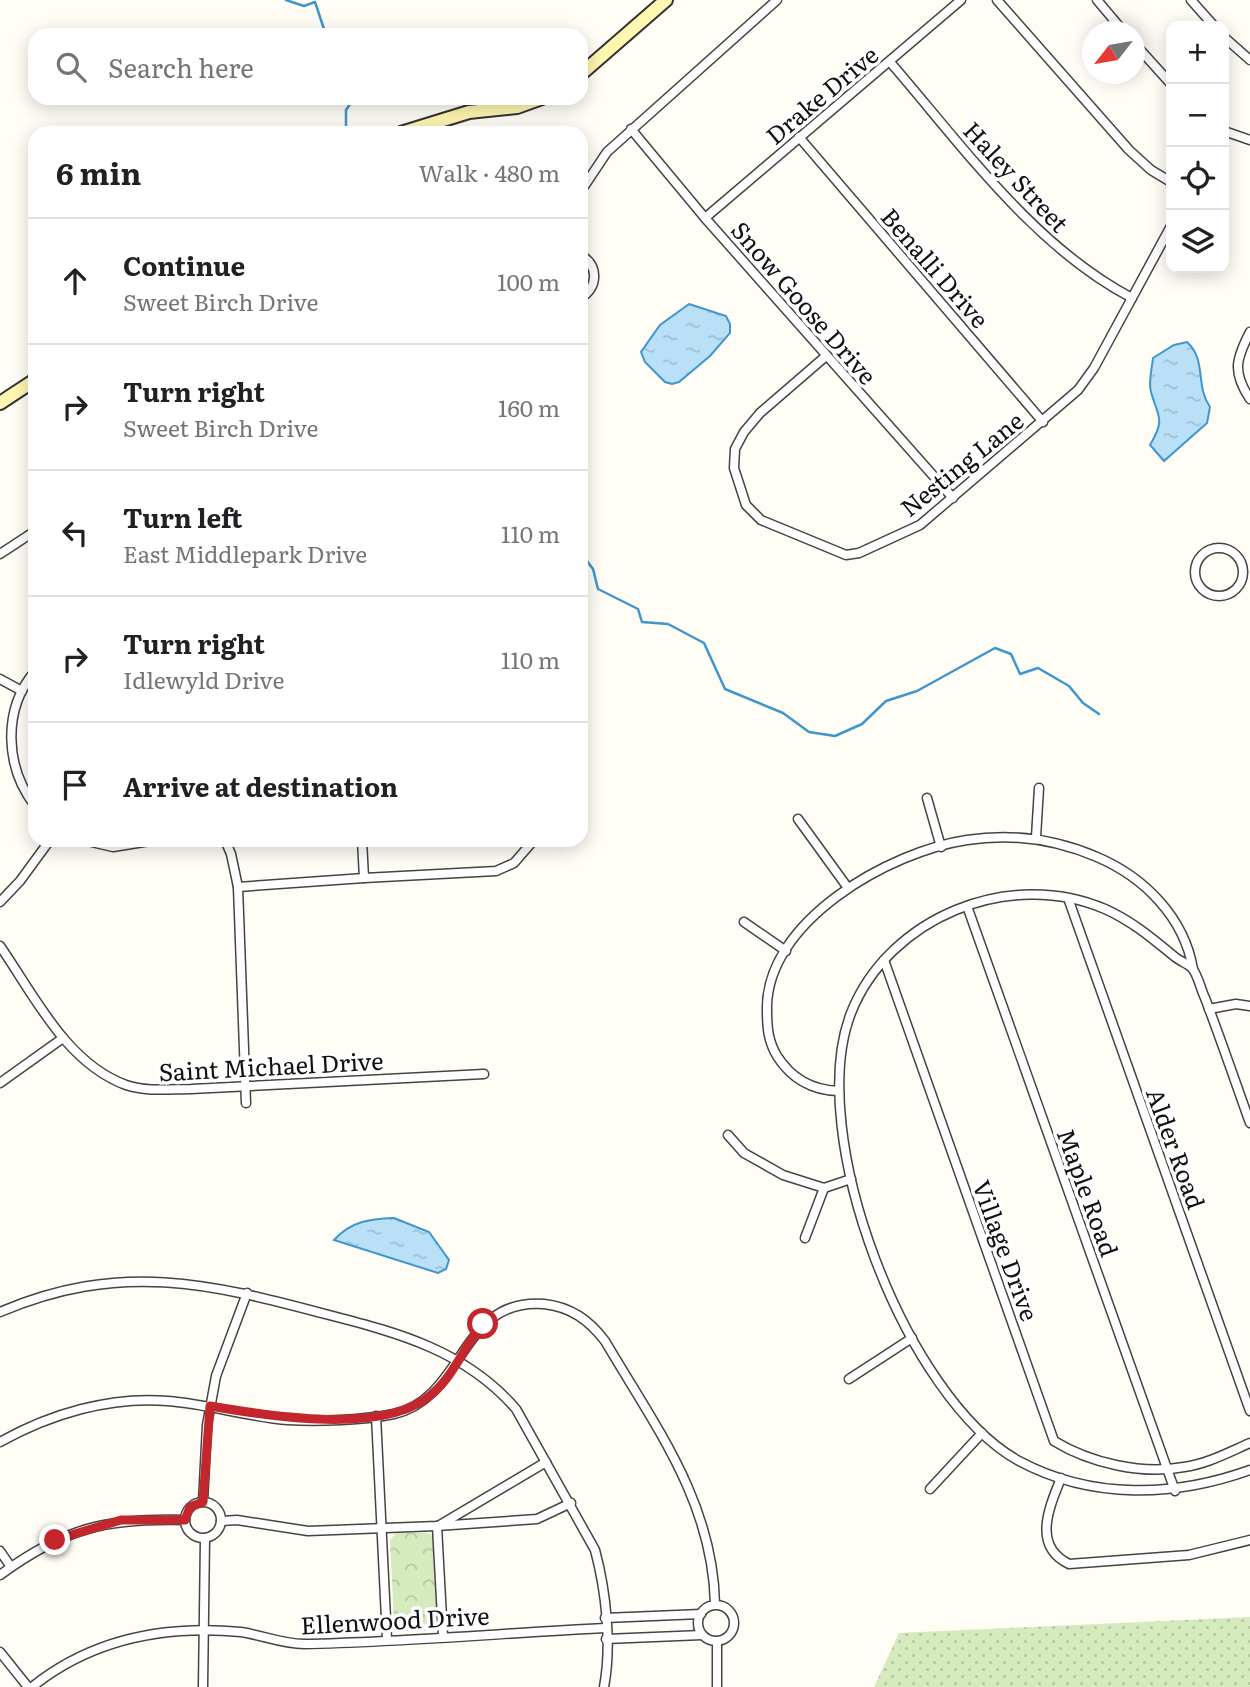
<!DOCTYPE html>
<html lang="en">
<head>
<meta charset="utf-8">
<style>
  body { margin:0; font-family:Literata,serif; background:#f2f2f2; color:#202124 }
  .controls { position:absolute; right:21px; top:21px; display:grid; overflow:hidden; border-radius:14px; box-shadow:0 4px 18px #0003 }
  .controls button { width:63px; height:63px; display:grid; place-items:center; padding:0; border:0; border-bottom:2px solid #e0e0e0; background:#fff; color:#202124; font:35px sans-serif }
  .compass { position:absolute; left:1082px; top:21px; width:63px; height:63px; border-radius:50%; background:#fff; box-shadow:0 4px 18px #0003; rotate:239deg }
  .stop { position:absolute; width:21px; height:21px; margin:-16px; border:5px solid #c4262e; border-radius:50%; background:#fff }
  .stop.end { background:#c4262e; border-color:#fff; box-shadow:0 2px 7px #0008 }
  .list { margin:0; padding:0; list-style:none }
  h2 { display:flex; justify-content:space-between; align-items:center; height:91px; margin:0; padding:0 28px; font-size:30px }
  h2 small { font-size:23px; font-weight:400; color:#757577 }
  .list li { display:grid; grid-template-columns:46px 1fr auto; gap:21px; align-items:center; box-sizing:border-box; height:126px; padding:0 28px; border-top:2px solid #e0e0e0 }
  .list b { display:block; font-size:26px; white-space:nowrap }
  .list p { margin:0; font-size:23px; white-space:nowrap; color:#757577 }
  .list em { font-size:23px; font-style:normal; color:#757577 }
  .icon { flex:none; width:38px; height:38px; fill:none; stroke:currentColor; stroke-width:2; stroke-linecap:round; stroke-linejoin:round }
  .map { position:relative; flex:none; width:1250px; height:1687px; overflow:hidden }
  .search { position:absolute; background:#fff; box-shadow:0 4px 18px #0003; left:28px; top:28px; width:560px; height:77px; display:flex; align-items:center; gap:18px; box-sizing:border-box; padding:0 24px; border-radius:21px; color:#757577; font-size:26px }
  .panel { position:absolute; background:#fff; box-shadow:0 4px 18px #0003; left:28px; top:126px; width:560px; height:721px; border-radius:21px }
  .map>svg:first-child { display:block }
  .grass { fill:url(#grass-dots) }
  .park { fill:url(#park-crowns) }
  .water { fill:url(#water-ripples); stroke:#3f96cf; stroke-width:2 }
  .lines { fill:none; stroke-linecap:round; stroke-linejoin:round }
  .stream { stroke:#3f96cf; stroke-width:2.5 }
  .street-casing { stroke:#444; stroke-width:11 }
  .secondary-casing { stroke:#333; stroke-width:16 }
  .street { stroke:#fff; stroke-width:8 }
  .secondary { stroke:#fff6b0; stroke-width:12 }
  .route { stroke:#c4262e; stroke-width:9 }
  .labels { text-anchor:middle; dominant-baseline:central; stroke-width:7; stroke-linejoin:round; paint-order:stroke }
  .street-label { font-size:24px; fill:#111; stroke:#fff }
</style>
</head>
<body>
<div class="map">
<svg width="1250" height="1687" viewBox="0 0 1250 1687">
  <defs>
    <pattern id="grass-dots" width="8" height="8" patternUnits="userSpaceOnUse" patternTransform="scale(1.75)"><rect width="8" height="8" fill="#d5ebbd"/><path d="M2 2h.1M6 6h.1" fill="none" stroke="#b6c8a1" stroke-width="1.8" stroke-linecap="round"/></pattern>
    <pattern id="park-crowns" width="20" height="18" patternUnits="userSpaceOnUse" patternTransform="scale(1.75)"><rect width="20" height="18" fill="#d5ebbd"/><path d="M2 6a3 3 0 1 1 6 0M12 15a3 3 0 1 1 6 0" fill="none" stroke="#b6c8a1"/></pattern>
    <pattern id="water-ripples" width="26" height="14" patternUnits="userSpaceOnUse" patternTransform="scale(1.75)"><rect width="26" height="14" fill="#b9e0f7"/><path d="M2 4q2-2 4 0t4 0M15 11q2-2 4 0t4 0" fill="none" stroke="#9ebfd3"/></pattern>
  </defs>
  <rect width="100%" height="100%" fill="#fffdf5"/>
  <!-- grass -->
  <path class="grass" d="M 1250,1617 L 1250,1687 L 874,1687 L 899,1633 Z"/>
  <!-- park -->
  <path class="park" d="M 396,1533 L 429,1533 L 435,1539 L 440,1623 L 435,1631 L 400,1631 L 394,1624 L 390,1540 Z"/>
  <!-- water -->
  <g class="water">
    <path d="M 689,304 L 726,316 L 730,324 L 730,333 L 710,356 L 679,382 L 672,384 L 665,382 L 645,362 L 641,352 L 660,325 Z"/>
    <path d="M 1187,342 C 1207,360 1195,386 1210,407 L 1207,423 L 1164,461 L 1150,445 C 1166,418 1158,418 1151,392 C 1148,383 1152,368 1153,358 L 1174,345 Z"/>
    <path d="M 394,1218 L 429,1232 L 449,1260 L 446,1269 L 438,1273 L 334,1240 C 351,1221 370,1219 394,1218 Z"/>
  </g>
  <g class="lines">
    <!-- stream -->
    <g class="stream">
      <path d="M 286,0 L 304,6 L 315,2 L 326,35"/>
      <path d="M 346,133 L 346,110 L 354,98"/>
      <path d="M 581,553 L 593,569 L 598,589 L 638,609 L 642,622 L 668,624 L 704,643 L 725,689 L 783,713 L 809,732 L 835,736 L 862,724 L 886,701 L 917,691 L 995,648 L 1011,654 L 1020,674 L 1038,668 L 1069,686 L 1083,703 L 1099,714"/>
    </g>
    <!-- street casing -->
    <g class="street-casing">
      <g id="street">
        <path d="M 997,0 L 1129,150 L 1151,170 L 1171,182"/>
        <path d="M 1097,0 L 1124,32"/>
        <path d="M 1191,0 L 1214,26"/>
        <path d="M 1224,37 L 1250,60"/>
        <path d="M 1134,43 L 1171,84"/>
        <path d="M 890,62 C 962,145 1033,246 1132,298"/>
        <path d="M 631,129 L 705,218 L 953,498"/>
        <path d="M 1224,131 L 1250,140"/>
        <path d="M 799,137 L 1043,422"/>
        <path d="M 581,191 L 607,152 L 777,0"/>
        <path d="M 705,218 L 961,0"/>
        <path d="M 581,255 C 599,266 598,287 581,298"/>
        <path d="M 1250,332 C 1236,359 1232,372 1250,399"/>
        <path d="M 826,356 L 760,413 L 744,432 L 735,449 L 734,468 L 746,505 L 761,520 L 846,555 L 859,553 L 920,525 L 1078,390 L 1094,368 L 1171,226"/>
        <circle cx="1219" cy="572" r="24"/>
        <path d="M 0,554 L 35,531"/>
        <path d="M 35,671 C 2,710 5,767 35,806"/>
        <path d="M 0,679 L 22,691"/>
        <path d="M 927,798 L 941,847"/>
        <path d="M 798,819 L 848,888"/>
        <path d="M 1036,837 L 1039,788"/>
        <path d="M 83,840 L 113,847 L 156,840"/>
        <path d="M 225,840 L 231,854 L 238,887 L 246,1103"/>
        <path d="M 362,840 L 364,878 L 496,871 L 514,863 L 534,840"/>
        <path d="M 238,887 L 364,878"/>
        <path d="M 1068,898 L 1250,1411"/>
        <path d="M 0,902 L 20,881 L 50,840"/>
        <path d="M 967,906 L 1175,1491"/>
        <path d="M 744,922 L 786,951"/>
        <path d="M 0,946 C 34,995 66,1063 126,1085 C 147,1092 170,1089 191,1089 L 484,1074"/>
        <path d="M 884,960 L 1054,1441 C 1090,1463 1142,1475 1184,1467 C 1207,1464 1229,1452 1250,1443"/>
        <path d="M 1209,1009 L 1236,1004 L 1250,1006"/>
        <path d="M 0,1083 L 63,1038"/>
        <path d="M 838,1091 C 811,1090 791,1078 777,1056 C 768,1041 767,1027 767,1010 C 765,921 891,851 967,840 C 1012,833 1055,839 1097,857 C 1144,877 1184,917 1193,969"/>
        <path d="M 1250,1123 C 1235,1081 1221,1040 1205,998 C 1201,990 1198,975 1192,968 C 1188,964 1180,961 1175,957 C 1153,939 1132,921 1105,909 C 1010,868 889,917 851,1013 C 804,1133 906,1399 1019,1461 C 1092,1500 1175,1497 1250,1470"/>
        <path d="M 728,1135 L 744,1153 L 783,1175 L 824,1188 L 851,1179"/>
        <path d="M 805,1238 L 824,1188"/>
        <path d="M 0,1312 C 119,1261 210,1283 329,1315 C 399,1333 466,1351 516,1409 L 595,1550 C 606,1591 612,1645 604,1687"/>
        <path d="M 849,1379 L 912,1338"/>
        <path d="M 376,1416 L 387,1639"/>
        <path d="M 0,1442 C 50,1414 110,1396 168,1401 C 208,1404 248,1417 288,1420 C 318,1422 365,1420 394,1414 C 465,1398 460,1297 544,1304 C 571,1307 589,1320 605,1341 C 655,1426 713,1502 715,1604"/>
        <path d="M 1061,1478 C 1049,1508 1032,1546 1069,1564 L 1189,1555 L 1250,1540"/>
        <path d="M 930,1489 L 982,1433"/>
        <path d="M 203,1502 L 207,1425 L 216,1376 L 247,1293"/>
        <circle cx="203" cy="1520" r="18"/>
        <path d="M 221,1521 L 237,1520 L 308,1531 L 437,1526 L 537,1519 L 571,1503"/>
        <path d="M 440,1525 L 546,1462"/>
        <path d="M 437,1526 L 443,1636"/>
        <path d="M 0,1551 L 11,1567"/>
        <path d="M 0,1575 C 64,1528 106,1518 185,1520"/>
        <circle cx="716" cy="1623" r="18"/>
        <path d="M 605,1618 L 701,1614"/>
        <path d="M 606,1639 L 702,1635"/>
        <path d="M 717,1641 L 717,1687"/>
        <path d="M 0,1652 L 28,1687"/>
        <path d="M 32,1687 C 93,1638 165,1625 241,1632 C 262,1635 282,1644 304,1644 C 403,1642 506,1633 605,1628"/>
        <path d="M 203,1687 L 205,1538"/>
      </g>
    </g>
    <!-- secondary casing -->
    <g class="secondary-casing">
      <g id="secondary">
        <path d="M 581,74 L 666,0"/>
        <path d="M 401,133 L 469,112 L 517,107 L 542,98"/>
        <path d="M 0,403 L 35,380"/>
      </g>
    </g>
    <!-- street -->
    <use href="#street" class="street"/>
    <!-- secondary -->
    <use href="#secondary" class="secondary"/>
  </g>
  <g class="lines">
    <!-- route -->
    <path class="route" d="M 55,1540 L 121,1520 L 185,1520 L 190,1507 L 203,1502 L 210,1406 C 268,1416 387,1436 433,1393 C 454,1375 465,1345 483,1324"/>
  </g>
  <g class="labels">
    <!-- street labels -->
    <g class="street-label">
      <text transform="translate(821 94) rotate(-40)">Drake Drive</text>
      <text transform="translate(1017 176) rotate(47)">Haley Street</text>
      <text transform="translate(936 267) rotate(49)">Benalli Drive</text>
      <text transform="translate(805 302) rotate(49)">Snow Goose Drive</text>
      <text transform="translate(961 463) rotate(-39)">Nesting Lane</text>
      <text transform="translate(271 1065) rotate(-3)">Saint Michael Drive</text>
      <text transform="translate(1177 1148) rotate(70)">Alder Road</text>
      <text transform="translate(1089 1192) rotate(70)">Maple Road</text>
      <text transform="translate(1007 1250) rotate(70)">Village Drive</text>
      <text transform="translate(395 1619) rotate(-3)">Ellenwood Drive</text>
    </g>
  </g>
</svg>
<div class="controls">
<button>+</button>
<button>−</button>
<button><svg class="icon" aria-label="locate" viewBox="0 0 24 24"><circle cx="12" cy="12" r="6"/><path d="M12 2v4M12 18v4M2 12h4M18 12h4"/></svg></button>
<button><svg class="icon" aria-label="layers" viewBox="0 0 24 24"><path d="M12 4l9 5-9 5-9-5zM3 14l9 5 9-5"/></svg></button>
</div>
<svg class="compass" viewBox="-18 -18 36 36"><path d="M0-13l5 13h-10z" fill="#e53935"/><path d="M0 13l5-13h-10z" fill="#757577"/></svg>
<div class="stop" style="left:483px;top:1324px"></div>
<div class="stop end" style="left:55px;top:1540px"></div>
<div class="search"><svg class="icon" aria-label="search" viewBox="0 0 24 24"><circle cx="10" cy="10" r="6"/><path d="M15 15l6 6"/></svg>Search here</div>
<section class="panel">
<h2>6 min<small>Walk · 480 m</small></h2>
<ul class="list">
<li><svg class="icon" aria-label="ahead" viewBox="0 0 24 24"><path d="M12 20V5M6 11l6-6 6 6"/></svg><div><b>Continue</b><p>Sweet Birch Drive</p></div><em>100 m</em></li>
<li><svg class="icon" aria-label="right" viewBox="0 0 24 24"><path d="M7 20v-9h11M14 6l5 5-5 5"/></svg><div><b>Turn right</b><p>Sweet Birch Drive</p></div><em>160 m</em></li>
<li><svg class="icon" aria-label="left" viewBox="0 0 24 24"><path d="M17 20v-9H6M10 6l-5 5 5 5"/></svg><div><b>Turn left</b><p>East Middlepark Drive</p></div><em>110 m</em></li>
<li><svg class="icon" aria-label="right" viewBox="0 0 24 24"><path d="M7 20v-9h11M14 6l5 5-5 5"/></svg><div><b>Turn right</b><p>Idlewyld Drive</p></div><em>110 m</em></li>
<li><svg class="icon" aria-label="arrive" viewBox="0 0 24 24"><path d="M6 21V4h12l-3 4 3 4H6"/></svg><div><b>Arrive at destination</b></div></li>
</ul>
</section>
</div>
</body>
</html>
